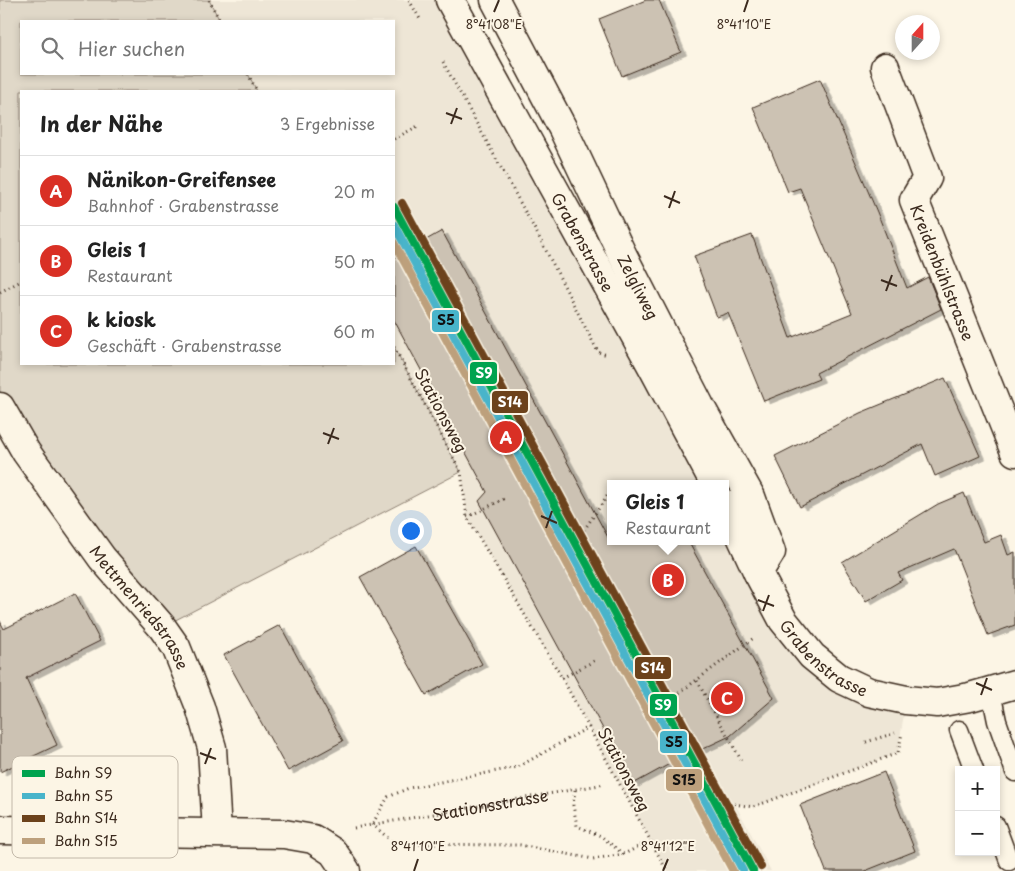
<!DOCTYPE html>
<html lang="de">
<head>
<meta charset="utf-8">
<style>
  body { margin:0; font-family:"Playpen Sans",sans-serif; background:#f6f6f6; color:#222 }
  .controls { position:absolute; right:15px; bottom:15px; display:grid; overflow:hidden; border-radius:0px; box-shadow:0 2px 8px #0003 }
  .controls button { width:45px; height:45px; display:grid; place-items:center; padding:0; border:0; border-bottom:1px solid #e0e0e0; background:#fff; color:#222; font:25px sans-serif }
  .compass { position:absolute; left:895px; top:15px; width:45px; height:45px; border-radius:50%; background:#fff; box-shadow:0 2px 8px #0003; rotate:21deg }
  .you { position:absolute; left:410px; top:530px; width:18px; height:18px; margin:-12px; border:4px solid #fff; border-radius:50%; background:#1a73e8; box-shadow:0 0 0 8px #1a73e833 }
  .badge { display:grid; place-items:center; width:32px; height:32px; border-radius:50%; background:#d93025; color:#fff; font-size:16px; font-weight:700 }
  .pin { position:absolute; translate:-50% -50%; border:2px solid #fff; box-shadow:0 1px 5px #0006 }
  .popup { position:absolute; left:607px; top:480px; width:122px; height:65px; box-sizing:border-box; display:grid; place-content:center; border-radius:0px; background:#fff; filter:drop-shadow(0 1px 4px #0005); font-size:16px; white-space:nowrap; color:#767676 }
  .popup b { font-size:19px; color:#222 }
  .popup::after { content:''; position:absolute; left:50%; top:100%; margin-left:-10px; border:10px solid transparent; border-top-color:#fff }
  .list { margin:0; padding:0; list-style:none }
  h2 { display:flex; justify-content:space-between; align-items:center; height:65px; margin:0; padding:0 20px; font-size:21px }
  h2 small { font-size:16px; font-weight:400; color:#767676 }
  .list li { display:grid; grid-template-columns:32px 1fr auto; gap:15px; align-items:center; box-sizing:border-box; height:70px; padding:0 20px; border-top:1px solid #e0e0e0 }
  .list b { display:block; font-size:19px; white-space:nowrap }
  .list p { margin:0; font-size:16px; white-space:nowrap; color:#767676 }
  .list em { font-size:16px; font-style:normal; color:#767676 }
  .icon { flex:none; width:28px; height:28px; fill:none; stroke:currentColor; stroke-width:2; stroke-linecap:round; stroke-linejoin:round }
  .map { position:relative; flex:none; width:1015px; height:871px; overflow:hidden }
  .search { position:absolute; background:#fff; box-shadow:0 2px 8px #0003; left:20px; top:20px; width:375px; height:55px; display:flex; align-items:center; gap:12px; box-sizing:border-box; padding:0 18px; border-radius:0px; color:#767676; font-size:19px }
  .panel { position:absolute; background:#fff; box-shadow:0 2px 8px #0003; left:20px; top:90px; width:375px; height:275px; border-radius:0px }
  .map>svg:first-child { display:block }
  .built { fill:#eee6d6 }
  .green { fill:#e0d8c8; stroke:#8e8173 }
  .building { fill:#ccc2b3; stroke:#3b2a1e; filter:url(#shadow) }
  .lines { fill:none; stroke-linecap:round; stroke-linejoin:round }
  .lane-casing { stroke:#3b2a1e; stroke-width:21 }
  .street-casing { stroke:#3b2a1e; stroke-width:31 }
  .path { stroke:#3b2a1e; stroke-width:3; stroke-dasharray:1 4; stroke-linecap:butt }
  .lane { stroke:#fcf5e5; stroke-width:18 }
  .street { stroke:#fcf5e5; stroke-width:28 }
  .rail-1-casing { stroke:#fcf5e5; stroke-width:11 }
  .rail-2-casing { stroke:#fcf5e5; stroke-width:11 }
  .rail-3-casing { stroke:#fcf5e5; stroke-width:11 }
  .rail-4-casing { stroke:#fcf5e5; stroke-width:11 }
  .rail-1 { stroke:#00a34f; stroke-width:8 }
  .rail-2 { stroke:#48b4ca; stroke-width:8 }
  .rail-3 { stroke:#6c421b; stroke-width:8 }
  .rail-4 { stroke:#bda07c; stroke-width:8 }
  .ticks { fill:none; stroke:#3b2a1e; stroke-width:2 }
  .labels { text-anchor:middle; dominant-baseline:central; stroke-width:4; stroke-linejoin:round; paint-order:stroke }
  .street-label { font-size:16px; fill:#3b2a1e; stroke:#fcf5e5 }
  .key { fill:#fcf5e5; stroke:#c2b8a9; stroke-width:1 }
  .key-label { font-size:14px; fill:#3b2a1e }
  .ticks-label { font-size:12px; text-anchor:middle; fill:#3b2a1e; stroke:#fcf5e5; stroke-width:4; stroke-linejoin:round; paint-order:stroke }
  .line-badge { stroke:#fcf5e5; stroke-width:2 }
  .badge-label { font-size:14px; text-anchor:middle; font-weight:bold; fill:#fff }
  .pale-badge-label { font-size:14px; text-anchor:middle; font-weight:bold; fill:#111 }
</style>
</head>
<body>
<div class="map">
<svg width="1015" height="871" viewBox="0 0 1015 871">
  <defs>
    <filter id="shadow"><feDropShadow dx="5.5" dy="3" stdDeviation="0" flood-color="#0004"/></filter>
  </defs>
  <rect width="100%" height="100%" fill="#fcf5e5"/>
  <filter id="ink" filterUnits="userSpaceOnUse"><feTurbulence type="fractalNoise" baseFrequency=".02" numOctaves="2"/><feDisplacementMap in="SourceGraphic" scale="10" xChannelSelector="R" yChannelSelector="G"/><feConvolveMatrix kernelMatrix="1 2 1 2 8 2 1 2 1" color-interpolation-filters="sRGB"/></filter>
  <g filter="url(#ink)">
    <!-- built -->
    <path class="built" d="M 209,0 L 450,0 L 715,484 L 610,484 L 610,541 L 726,541 L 726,504 L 812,656 L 906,700 L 898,753 L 753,807 L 735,804 L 771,871 L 667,871 L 562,678 L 467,517 L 461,472 L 394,347 L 394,91 L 257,91 L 248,74 L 394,74 L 394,21 L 220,21 Z"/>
    <!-- green -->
    <path class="green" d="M 0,0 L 209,0 L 220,21 L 21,21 L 21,74 L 248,74 L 257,91 L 21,91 L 21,364 L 394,364 L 394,347 L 461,472 L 162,627 L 0,407 Z"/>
    <!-- building -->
    <g class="building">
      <path d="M 646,0 L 659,0 L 681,52 L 622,76 L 599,19 Z"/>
      <path d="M 820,79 L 877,212 L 907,288 L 928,277 L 941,309 L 816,373 L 819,379 L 764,401 L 728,313 L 717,317 L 694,256 L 752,235 L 790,338 L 852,313 L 800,188 L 788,192 L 753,107 Z"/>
      <path d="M 442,231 L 610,541 L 688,541 L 774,698 L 730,736 L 698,751 L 697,749 L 633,784 L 479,501 L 487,492 L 394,320 L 394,258 Z"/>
      <path d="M 945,378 L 980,456 L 935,476 L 922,444 L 800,507 L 775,456 L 860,413 Z"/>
      <path d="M 964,493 L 984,542 L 1001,535 L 1008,555 L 1015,552 L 1015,625 L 988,635 L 954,549 L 898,573 L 902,580 L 866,601 L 842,562 L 938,504 Z"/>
      <path d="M 416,546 L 482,664 L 426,695 L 360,577 Z"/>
      <path d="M 75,593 L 100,641 L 26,678 L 57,745 L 0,772 L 0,621 L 4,629 Z"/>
      <path d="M 280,625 L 343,741 L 288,771 L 224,655 Z"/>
      <path d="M 884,772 L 915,851 L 865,871 L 826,871 L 800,805 Z"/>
    </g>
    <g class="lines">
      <!-- lane casing -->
      <g class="lane-casing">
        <g id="lane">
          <path d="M 991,692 L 997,721 L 1015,772"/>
          <path d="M 959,730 L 974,770"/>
          <path d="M 996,826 L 1009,861"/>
        </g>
      </g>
      <!-- street casing -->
      <g class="street-casing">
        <g id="street">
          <path id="s2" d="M 450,0 L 653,368 L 715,484"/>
          <path id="s3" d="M 495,0 L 563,129 L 622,254 L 700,406 L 751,497 L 771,552 L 758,573"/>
          <path id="s4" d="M 885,67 L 927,178 L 914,200 L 1015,452"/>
          <path id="s5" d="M 0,407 L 26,452 L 102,558 L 162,627 L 176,647 L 200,707 L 212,748 L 217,832"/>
          <path id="s6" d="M 726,504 L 758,573 L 783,620 L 812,656 L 839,678 L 869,692 L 906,700 L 937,703 L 970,697 L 1015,684"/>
          <path d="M 0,830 L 284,834 L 313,839 L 333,852 L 346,871"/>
        </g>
      </g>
      <!-- path -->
      <g class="path">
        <path d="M 209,0 L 220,21"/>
        <path d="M 409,0 L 420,19"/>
        <path d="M 443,62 L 539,237 L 598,352 L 607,355"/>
        <path d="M 248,74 L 257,91"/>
        <path d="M 394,139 L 418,126"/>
        <path d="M 0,292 L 21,281"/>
        <path d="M 394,347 L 461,472 L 467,517 L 562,678 L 667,871"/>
        <path d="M 467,517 L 506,498"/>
        <path d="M 584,530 L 610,492"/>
        <path d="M 562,678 L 594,661"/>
        <path d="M 697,681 L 741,760"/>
        <path d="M 675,696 L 755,637"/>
        <path d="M 866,742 L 895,733"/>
        <path d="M 575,790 L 573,805 L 577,826 L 601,836 L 623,854"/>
        <path d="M 734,804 L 753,807 L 898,753 L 902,733"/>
        <path d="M 373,823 L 388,797 L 409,788 L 518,767 L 589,727"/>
        <path d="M 372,824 L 395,844 L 520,845 L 593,859 L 624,854 L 650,841"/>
        <path id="s1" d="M 354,828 L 605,784"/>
      </g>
      <!-- lane -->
      <use href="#lane" class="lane"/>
      <!-- street -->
      <use href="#street" class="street"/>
      <!-- rail-1 casing -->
      <g class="rail-1-casing">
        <path id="rail-1" d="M 394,207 L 753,871"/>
      </g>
      <!-- rail-2 casing -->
      <g class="rail-2-casing">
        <path id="rail-2" d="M 394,225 L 743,871"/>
      </g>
      <!-- rail-3 casing -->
      <g class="rail-3-casing">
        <path id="rail-3" d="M 402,203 L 761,867"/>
      </g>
      <!-- rail-4 casing -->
      <g class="rail-4-casing">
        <path id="rail-4" d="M 394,243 L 733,871"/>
      </g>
      <!-- rail-1 -->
      <use href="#rail-1" class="rail-1"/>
      <!-- rail-2 -->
      <use href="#rail-2" class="rail-2"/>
      <!-- rail-3 -->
      <use href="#rail-3" class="rail-3"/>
      <!-- rail-4 -->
      <use href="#rail-4" class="rail-4"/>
    </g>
  </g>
  <!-- ticks -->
  <path class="ticks" d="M 494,12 L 499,0M 744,12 L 748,0M 446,113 L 462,119M 451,124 L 457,108M 664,196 L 680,203M 669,208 L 675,191M 881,280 L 897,286M 886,291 L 892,275M 323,433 L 339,439M 328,444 L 334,428M 541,516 L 557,523M 546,528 L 552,511M 758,600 L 774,606M 763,611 L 769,595M 976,683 L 992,690M 981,695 L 987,678M 200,753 L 216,759M 205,764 L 211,748M 414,871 L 418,859M 663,871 L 668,859"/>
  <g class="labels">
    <!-- street labels -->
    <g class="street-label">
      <text stroke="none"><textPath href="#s2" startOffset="276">Grabenstrasse</textPath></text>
      <text stroke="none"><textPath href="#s4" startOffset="222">Kreidenbühlstrasse</textPath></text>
      <text stroke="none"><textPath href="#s3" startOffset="321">Zelgliweg</textPath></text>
      <text transform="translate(442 410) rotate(62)">Stationsweg</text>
      <text stroke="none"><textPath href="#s5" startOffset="245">Mettmenriedstrasse</textPath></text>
      <text stroke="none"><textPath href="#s6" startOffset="186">Grabenstrasse</textPath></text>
      <text transform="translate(625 769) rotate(62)">Stationsweg</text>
      <text stroke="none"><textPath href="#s1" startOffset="138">Stationsstrasse</textPath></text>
    </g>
  </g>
  <!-- legend -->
  <rect x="12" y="756" width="166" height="102" rx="8" class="key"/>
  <rect x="22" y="770" width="23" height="7" fill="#00a34f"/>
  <rect x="22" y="793" width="23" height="6" fill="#48b4ca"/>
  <rect x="22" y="815" width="23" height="7" fill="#6c421b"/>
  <rect x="22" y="838" width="23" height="6" fill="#bda07c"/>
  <g class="key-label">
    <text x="54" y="778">Bahn S9</text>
    <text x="54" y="801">Bahn S5</text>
    <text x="54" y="823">Bahn S14</text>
    <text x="54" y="846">Bahn S15</text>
  </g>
  <g class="ticks-label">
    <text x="494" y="29">8°41'08"E</text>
    <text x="744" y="29">8°41'10"E</text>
    <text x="418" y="851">8°41'10"E</text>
    <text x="668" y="851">8°41'12"E</text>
  </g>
  <g class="line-badge">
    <rect x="431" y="309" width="29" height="24" rx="5" fill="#48b4ca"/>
    <rect x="469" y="361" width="29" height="24" rx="5" fill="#00a34f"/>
    <rect x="491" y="390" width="38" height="24" rx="5" fill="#6c421b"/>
    <rect x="634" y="656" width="38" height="24" rx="5" fill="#6c421b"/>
    <rect x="649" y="693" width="29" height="24" rx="5" fill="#00a34f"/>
    <rect x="659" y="730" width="29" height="24" rx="5" fill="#48b4ca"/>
    <rect x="665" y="768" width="38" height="24" rx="5" fill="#bda07c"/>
  </g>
  <g class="badge-label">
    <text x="484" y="378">S9</text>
    <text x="510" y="407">S14</text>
    <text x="653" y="673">S14</text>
    <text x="663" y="710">S9</text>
  </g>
  <g class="pale-badge-label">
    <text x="446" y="325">S5</text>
    <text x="674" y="747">S5</text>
    <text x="684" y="785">S15</text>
  </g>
</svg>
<div class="controls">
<button>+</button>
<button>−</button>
</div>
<svg class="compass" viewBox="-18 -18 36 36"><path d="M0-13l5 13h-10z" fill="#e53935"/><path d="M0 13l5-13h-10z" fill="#767676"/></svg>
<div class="you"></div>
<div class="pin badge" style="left:506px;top:437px">A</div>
<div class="pin badge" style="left:668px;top:580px">B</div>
<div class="popup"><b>Gleis 1</b>Restaurant</div>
<div class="pin badge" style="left:727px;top:698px">C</div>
<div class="search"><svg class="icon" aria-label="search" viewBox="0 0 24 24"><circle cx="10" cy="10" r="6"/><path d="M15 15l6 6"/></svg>Hier suchen</div>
<section class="panel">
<h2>In der Nähe<small>3 Ergebnisse</small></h2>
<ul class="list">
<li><span class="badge">A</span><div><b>Nänikon-Greifensee</b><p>Bahnhof · Grabenstrasse</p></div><em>20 m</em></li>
<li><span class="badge">B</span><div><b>Gleis 1</b><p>Restaurant</p></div><em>50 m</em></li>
<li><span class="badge">C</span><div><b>k kiosk</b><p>Geschäft · Grabenstrasse</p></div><em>60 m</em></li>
</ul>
</section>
</div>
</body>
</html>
